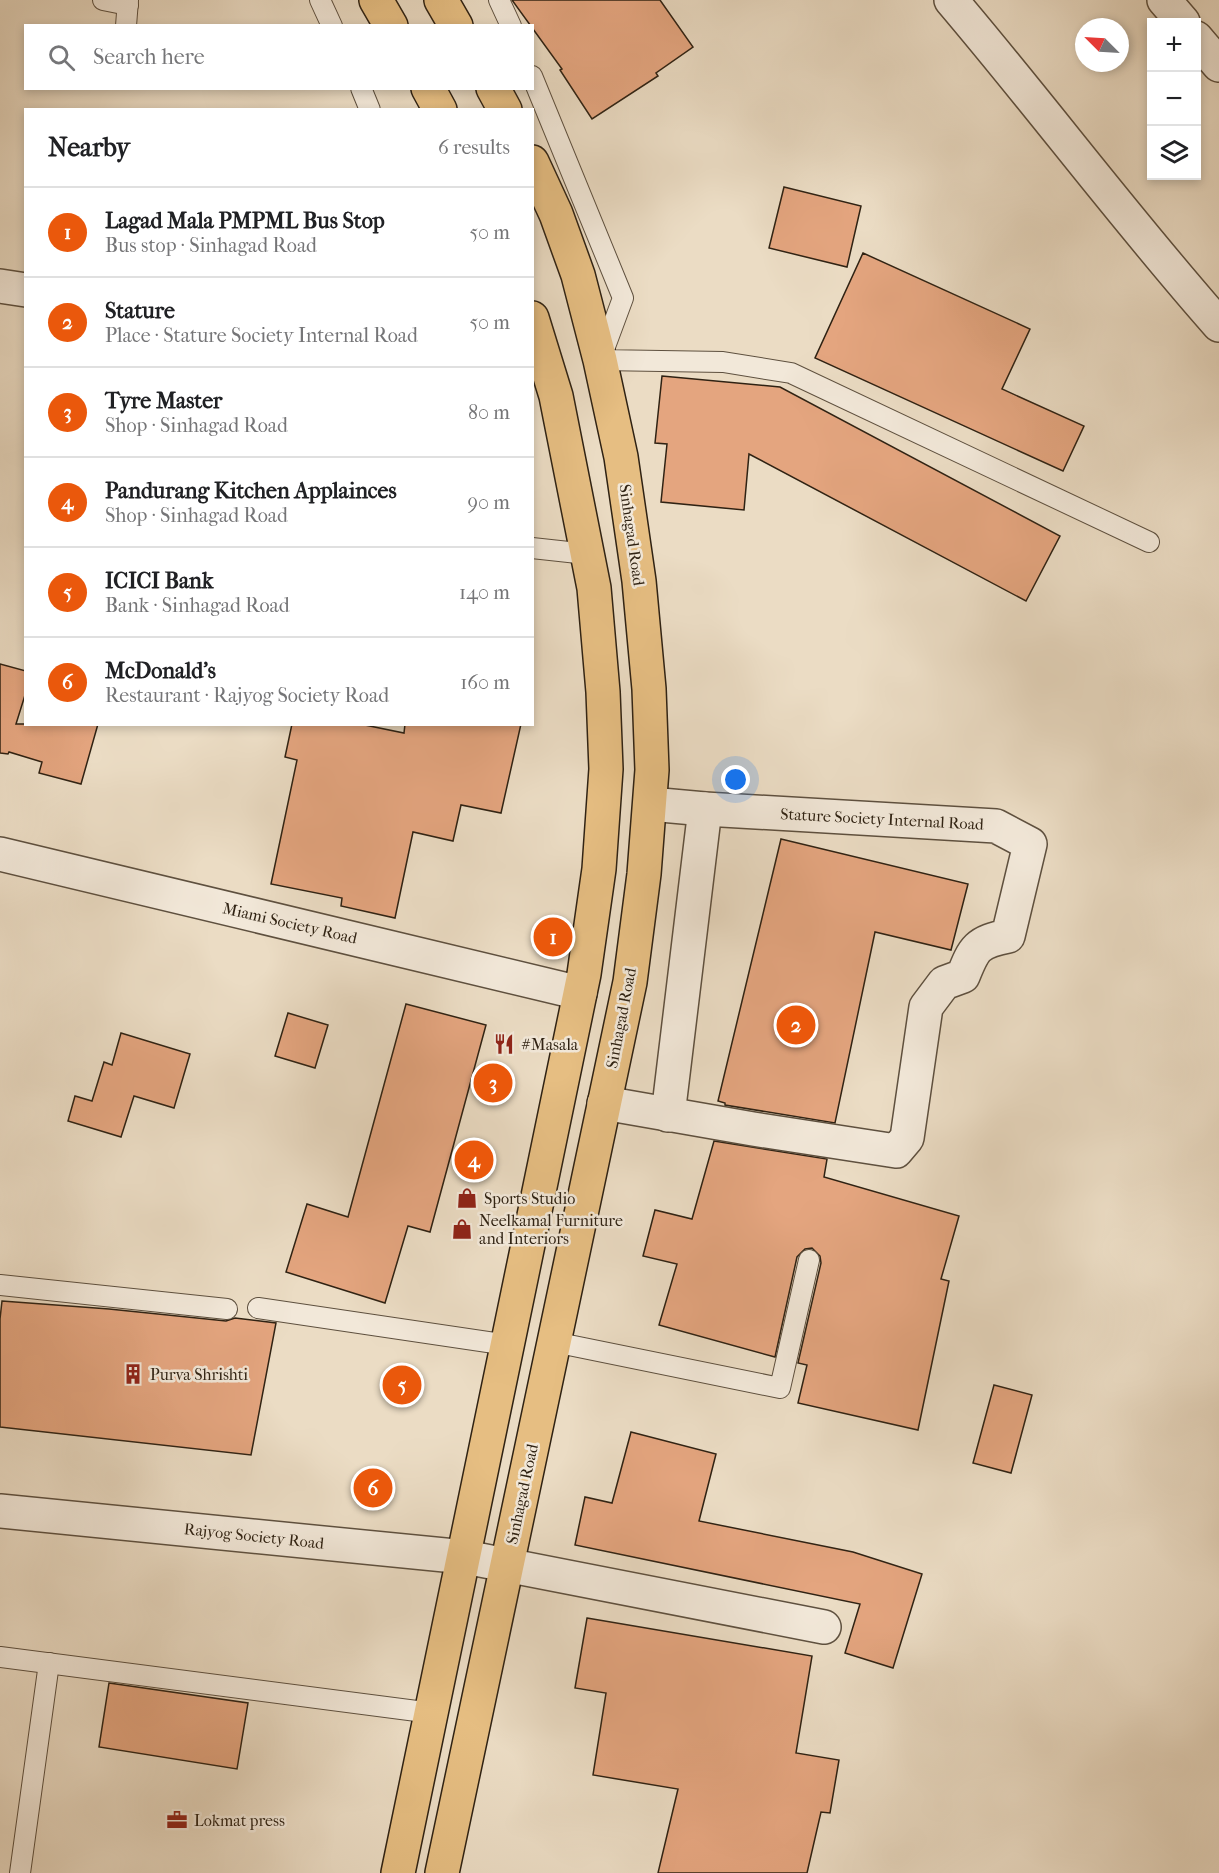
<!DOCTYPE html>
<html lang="en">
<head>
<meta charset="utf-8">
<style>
  body { margin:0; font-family:"IM FELL French Canon",serif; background:#f6f6f6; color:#202124 }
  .controls { position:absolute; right:18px; top:18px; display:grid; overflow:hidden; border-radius:0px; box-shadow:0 3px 9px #0003 }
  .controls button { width:54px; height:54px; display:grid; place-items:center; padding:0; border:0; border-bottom:2px solid #e0e0e0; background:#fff; color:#202124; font:30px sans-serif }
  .compass { position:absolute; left:1075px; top:18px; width:54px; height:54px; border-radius:50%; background:#fff; box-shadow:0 3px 9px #0003; rotate:294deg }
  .you { position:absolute; left:736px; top:780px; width:21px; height:21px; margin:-15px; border:4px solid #fff; border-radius:50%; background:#1a73e8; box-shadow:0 0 0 9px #1a73e833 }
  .badge { display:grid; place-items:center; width:39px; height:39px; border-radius:50%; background:#ea580c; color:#fff; font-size:20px; font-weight:700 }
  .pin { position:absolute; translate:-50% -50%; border:3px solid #fff; box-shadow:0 2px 6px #0006 }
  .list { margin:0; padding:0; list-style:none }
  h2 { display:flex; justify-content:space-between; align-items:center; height:78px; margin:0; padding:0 24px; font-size:26px }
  h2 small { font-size:20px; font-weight:400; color:#757577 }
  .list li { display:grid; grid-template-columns:39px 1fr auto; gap:18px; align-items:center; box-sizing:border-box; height:90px; padding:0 24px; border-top:2px solid #e0e0e0 }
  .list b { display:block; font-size:22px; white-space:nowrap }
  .list p { margin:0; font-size:20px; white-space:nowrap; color:#757577 }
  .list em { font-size:20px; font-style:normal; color:#757577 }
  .icon { flex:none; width:33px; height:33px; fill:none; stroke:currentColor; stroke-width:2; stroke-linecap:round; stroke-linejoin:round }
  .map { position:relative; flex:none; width:1219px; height:1873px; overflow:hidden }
  .search { position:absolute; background:#fff; box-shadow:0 3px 9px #0003; left:24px; top:24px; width:510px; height:66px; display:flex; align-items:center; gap:15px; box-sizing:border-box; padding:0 21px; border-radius:0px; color:#757577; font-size:22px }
  .panel { position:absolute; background:#fff; box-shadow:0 3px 9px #0003; left:24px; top:108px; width:510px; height:618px; border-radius:0px }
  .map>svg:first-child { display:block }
  .building { fill:#e4a57f; stroke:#2f2213; stroke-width:1.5 }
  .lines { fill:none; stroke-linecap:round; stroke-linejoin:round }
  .service-casing { stroke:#5e503f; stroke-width:22 }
  .minor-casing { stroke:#5e503f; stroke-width:36 }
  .primary-casing { stroke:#2f2213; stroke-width:36 }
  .service { stroke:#f2e8d9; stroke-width:20 }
  .minor { stroke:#f2e8d9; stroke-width:33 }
  .primary { stroke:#e6be82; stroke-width:33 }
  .labels { text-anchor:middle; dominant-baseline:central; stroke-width:5; stroke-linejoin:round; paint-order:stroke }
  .street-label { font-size:16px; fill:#2f2213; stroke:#f2e8d9 }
  .poi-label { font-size:16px; fill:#2f2213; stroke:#f2e8d9; text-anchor:start }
</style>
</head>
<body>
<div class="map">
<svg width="1219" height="1873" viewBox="0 0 1219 1873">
  <rect width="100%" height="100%" fill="#ebdcc4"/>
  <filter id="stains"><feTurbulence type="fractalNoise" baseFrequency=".00333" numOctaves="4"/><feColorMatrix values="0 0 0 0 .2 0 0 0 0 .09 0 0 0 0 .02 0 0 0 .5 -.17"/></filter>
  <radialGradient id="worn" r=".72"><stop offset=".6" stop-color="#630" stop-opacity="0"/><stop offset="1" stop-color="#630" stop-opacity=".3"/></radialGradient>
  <!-- building -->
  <g class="building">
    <path d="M 512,0 L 660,0 L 693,47 L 656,73 L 658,76 L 592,119 L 560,70 L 562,69 Z"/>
    <path d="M 784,187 L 861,206 L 847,267 L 769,248 Z"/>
    <path d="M 863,253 L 1030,329 L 1002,389 L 1084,426 L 1063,471 L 815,358 Z"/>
    <path d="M 662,376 L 780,387 L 1060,536 L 1026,601 L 749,454 L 744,510 L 661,502 L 667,444 L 655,443 Z"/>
    <path d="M 0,664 L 26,671 L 26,692 L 16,724 L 98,724 L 81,784 L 39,773 L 42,762 L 9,752 L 8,754 L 0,753 Z"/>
    <path d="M 292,724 L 360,724 L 404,733 L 405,724 L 521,724 L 501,813 L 461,805 L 453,841 L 413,832 L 395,918 L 341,906 L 342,898 L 271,884 L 297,760 L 285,757 Z"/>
    <path d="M 781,839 L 968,884 L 951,950 L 875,932 L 835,1123 L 725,1105 L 725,1103 L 718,1101 Z"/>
    <path d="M 406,1004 L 486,1025 L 430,1232 L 408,1226 L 385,1303 L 286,1272 L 307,1204 L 348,1217 Z"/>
    <path d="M 288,1013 L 328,1025 L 315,1068 L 275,1056 Z"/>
    <path d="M 121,1033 L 190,1054 L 174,1108 L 134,1096 L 121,1137 L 68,1121 L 75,1096 L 92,1101 L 104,1062 L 112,1065 Z"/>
    <path d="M 714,1141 L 827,1159 L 824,1177 L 959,1216 L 941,1279 L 949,1281 L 918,1430 L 798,1403 L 807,1365 L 798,1363 L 821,1263 L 820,1256 L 812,1248 L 805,1249 L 797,1257 L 775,1357 L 659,1325 L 677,1264 L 643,1256 L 655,1210 L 692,1219 Z"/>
    <path d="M 2,1301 L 109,1309 L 226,1321 L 235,1318 L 276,1323 L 251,1455 L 0,1427 L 0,1319 Z"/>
    <path d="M 994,1385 L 1032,1395 L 1011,1473 L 973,1463 Z"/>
    <path d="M 631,1432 L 716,1454 L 699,1521 L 853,1552 L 922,1574 L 893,1668 L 845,1653 L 860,1604 L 575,1545 L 585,1497 L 612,1503 Z"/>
    <path d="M 587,1618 L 812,1656 L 796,1753 L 839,1760 L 830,1813 L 821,1812 L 807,1873 L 658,1873 L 678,1789 L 593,1775 L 606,1693 L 575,1688 Z"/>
    <path d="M 109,1683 L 248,1703 L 237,1769 L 99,1747 Z"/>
  </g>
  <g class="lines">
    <!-- service casing -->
    <g class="service-casing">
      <g id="service">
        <path d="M 103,0 L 128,5"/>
        <path d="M 320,0 L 332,26"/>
        <path d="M 499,0 L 511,26"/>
        <path d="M 126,26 L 128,0"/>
        <path d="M 532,76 L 623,298 L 600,360 L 723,362 L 791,373 L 1149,542"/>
        <path d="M 361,88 L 370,110"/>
        <path d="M 532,548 L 587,554"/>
        <path d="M 0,1285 L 227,1309"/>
        <path d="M 258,1308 L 508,1345"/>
        <path d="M 554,1342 L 780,1388 L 809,1260"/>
        <path d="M 0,1657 L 432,1713"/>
        <path d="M 20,1873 L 49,1663"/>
      </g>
    </g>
    <!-- minor casing -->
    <g class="minor-casing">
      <g id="minor">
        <path d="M 951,0 C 1042,107 1126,220 1219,325"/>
        <path d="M 1164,0 L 1183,22"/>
        <path d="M 1196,38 L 1219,65"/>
        <path d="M 0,286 L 26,290"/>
        <path d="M 0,854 L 580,993"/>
        <path d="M 604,1103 L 753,1129 L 896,1151 L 907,1138 L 926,1007 L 944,983 L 963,976 C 974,948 977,942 1008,936 L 1030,844 L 996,826 L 705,809 L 650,804"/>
        <path d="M 668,1115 L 705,809"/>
        <path d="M 0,1511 L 465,1557 L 824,1627"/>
      </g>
    </g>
    <!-- primary casing -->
    <g class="primary-casing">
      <g id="primary">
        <path d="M 376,0 L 391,26"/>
        <path d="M 441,0 L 456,26"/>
        <path d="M 428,88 L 440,110"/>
        <path d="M 493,88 L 505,110"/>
        <path d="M 398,1873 L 584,974 L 599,869 L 606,769 L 603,692 L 594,588 L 556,396 L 532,318"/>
        <path d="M 442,1873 L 630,982 L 644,874 L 652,770 L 649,689 L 639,581 L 621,457 L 600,360 L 578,275 L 556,214 L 532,162"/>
      </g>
    </g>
    <!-- service -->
    <use href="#service" class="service"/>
    <!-- minor -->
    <use href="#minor" class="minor"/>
    <!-- primary -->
    <use href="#primary" class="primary"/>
  </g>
  <!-- icons -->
  <defs>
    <g id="restaurant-bare" transform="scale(1.62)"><path d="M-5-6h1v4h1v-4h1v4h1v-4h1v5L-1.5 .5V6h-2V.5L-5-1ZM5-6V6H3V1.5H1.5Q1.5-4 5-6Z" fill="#8f2418" stroke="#f2e8d9" stroke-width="2.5" paint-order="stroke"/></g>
    <g id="shop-bare" transform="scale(1.62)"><path d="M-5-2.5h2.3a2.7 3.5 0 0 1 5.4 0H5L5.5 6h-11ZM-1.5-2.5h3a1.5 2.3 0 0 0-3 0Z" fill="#8f2418" stroke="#f2e8d9" stroke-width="2.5" paint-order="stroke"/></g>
    <g id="building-bare" transform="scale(1.62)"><path d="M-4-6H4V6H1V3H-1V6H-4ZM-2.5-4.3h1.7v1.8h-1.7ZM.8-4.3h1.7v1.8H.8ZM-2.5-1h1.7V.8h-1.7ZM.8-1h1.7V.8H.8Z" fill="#8f2418" stroke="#f2e8d9" stroke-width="2.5" paint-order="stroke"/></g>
    <g id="office-bare" transform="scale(1.62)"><path d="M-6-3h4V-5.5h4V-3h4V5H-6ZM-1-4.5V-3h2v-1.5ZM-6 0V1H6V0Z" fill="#8f2418" stroke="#f2e8d9" stroke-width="2.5" paint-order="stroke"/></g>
  </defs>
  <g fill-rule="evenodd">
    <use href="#restaurant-bare" x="504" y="1044"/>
    <use href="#shop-bare" x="467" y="1198"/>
    <use href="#shop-bare" x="462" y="1229"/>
    <use href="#building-bare" x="133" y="1374"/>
    <use href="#office-bare" x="177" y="1820"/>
  </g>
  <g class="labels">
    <!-- street labels -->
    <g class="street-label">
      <text transform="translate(632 535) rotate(82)">Sinhagad Road</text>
      <text transform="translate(882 819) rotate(3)">Stature Society Internal Road</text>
      <text transform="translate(290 923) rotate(13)">Miami Society Road</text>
      <text transform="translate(621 1018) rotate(-79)">Sinhagad Road</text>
      <text transform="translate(522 1494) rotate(-78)">Sinhagad Road</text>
      <text transform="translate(254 1536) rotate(6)">Rajyog Society Road</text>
    </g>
    <!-- poi labels -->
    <g class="poi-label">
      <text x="521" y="1044">#Masala</text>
      <text x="484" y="1198">Sports Studio</text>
      <text x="479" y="1220">Neelkamal Furniture<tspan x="479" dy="18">and Interiors</tspan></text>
      <text x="150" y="1374">Purva Shrishti</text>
      <text x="194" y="1820">Lokmat press</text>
    </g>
  </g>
  <rect width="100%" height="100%" filter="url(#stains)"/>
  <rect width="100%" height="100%" fill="url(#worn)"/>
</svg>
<div class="controls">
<button>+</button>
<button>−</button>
<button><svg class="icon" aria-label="layers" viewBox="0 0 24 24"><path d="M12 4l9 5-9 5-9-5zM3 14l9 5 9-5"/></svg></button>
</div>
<svg class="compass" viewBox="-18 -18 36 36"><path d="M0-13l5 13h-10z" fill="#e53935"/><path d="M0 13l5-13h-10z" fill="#757577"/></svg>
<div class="you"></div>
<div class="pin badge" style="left:553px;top:937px">1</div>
<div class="pin badge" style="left:796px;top:1025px">2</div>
<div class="pin badge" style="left:493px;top:1083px">3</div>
<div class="pin badge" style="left:474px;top:1160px">4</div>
<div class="pin badge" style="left:402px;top:1385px">5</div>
<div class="pin badge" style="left:373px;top:1488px">6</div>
<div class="search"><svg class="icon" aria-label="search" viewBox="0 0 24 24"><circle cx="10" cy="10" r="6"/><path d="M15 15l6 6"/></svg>Search here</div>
<section class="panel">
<h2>Nearby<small>6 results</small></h2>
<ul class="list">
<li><span class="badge">1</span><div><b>Lagad Mala PMPML Bus Stop</b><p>Bus stop · Sinhagad Road</p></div><em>50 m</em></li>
<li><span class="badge">2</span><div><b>Stature</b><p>Place · Stature Society Internal Road</p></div><em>50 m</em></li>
<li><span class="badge">3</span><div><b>Tyre Master</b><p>Shop · Sinhagad Road</p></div><em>80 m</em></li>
<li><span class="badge">4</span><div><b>Pandurang Kitchen Applainces</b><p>Shop · Sinhagad Road</p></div><em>90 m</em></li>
<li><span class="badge">5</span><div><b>ICICI Bank</b><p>Bank · Sinhagad Road</p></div><em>140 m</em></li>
<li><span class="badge">6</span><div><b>McDonald's</b><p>Restaurant · Rajyog Society Road</p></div><em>160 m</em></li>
</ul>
</section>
</div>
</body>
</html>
